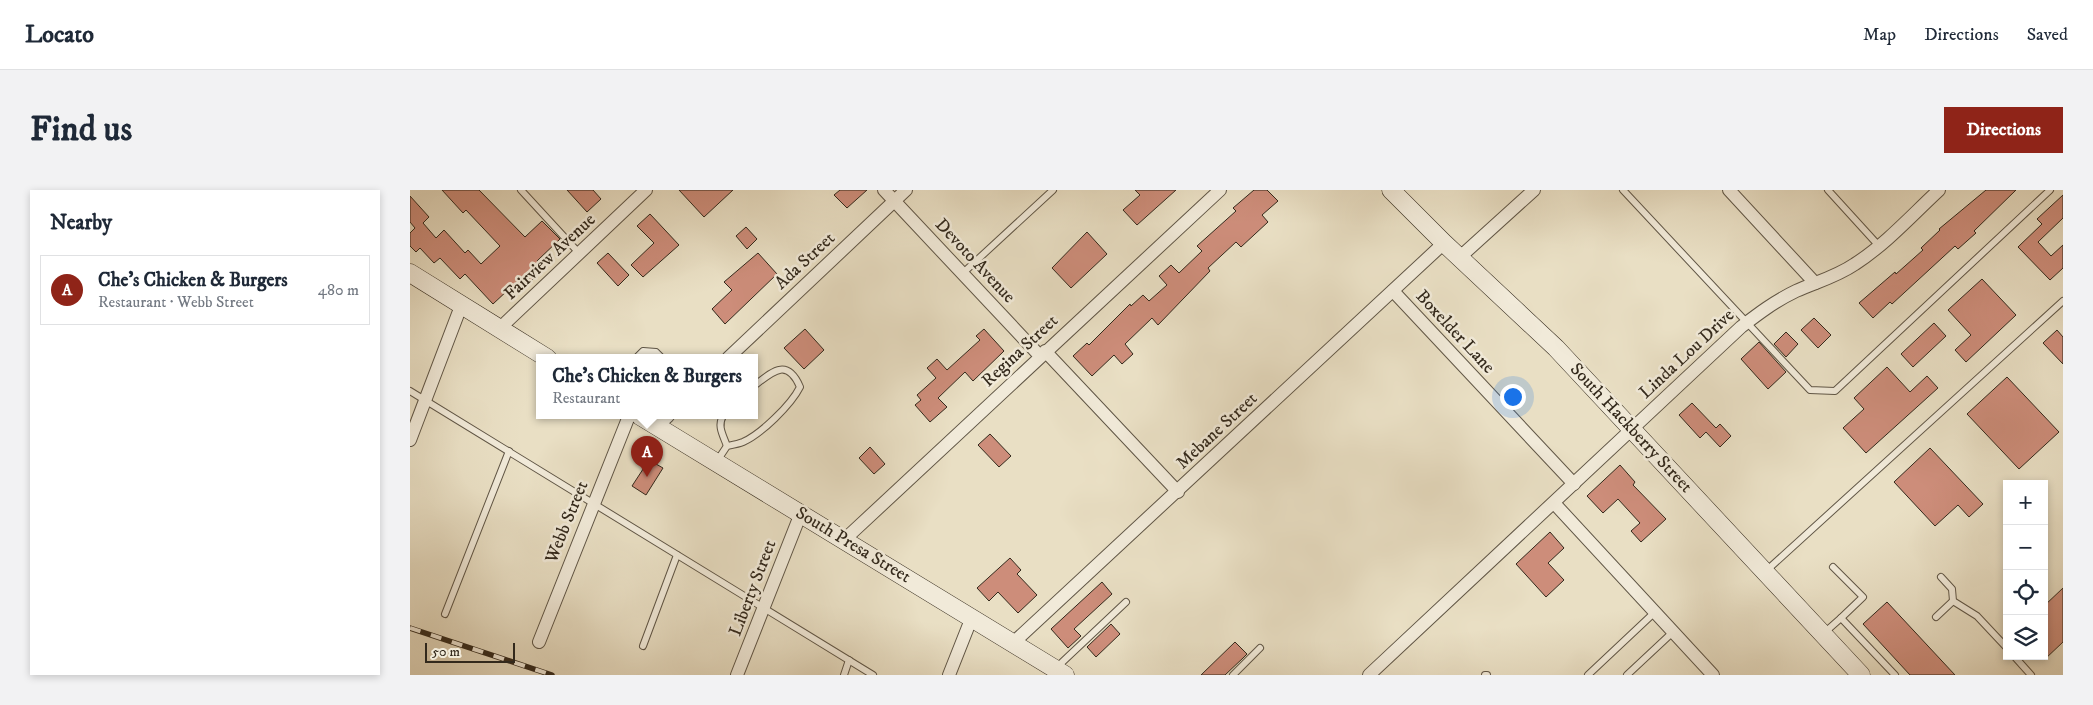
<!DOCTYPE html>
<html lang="en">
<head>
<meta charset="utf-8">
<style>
  body { margin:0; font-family:"IM FELL DW Pica",serif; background:#f2f2f3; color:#1f2937 }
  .controls { position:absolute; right:15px; bottom:15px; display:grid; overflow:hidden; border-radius:0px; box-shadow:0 2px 8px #0003 }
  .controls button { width:45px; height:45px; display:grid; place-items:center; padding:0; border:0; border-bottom:1px solid #e0e1e3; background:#fff; color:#1f2937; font:25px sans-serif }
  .scale { position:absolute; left:15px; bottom:12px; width:90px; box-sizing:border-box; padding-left:5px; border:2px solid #33291c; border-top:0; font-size:14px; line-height:18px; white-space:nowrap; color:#33291c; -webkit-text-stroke:4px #f1ead9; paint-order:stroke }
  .you { position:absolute; left:1102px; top:206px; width:18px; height:18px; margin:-12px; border:4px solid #fff; border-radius:50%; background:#1a73e8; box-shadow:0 0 0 8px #1a73e833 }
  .badge { display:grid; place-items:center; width:32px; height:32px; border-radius:50%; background:#8f2418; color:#fff; font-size:16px; font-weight:700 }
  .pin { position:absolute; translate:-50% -41px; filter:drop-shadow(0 1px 2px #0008) }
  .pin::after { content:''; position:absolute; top:26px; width:18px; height:15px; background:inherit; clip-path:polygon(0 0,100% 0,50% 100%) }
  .popup { position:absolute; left:126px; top:164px; width:222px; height:65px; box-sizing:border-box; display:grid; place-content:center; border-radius:0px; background:#fff; filter:drop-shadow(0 1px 4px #0005); font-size:16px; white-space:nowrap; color:#747a83 }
  .popup b { font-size:19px; color:#1f2937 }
  .popup::after { content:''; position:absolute; left:50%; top:100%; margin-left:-10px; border:10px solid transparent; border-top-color:#fff }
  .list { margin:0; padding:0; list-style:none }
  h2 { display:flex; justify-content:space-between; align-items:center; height:65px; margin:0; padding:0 20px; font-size:21px }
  h2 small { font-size:16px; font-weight:400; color:#747a83 }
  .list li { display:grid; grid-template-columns:32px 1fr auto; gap:15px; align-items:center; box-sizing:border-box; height:70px; margin:0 10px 10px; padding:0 10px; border:1px solid #e0e1e3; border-radius:0px }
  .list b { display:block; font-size:19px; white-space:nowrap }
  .list p { margin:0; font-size:16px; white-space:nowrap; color:#747a83 }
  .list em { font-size:16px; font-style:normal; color:#747a83 }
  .icon { flex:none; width:28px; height:28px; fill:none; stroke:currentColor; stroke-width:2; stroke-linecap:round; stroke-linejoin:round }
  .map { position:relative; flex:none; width:1653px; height:485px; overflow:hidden; border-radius:0px }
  header { display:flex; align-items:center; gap:30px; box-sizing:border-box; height:70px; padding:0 25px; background:#fff; border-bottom:1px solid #e0e1e3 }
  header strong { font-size:24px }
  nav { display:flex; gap:28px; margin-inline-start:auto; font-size:18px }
  .intro { display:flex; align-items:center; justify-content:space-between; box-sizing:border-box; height:120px; padding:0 30px }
  h1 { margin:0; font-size:35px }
  .button { padding:12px 22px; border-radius:0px; background:#8f2418; color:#fff; font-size:18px; font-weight:700 }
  main { display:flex; gap:30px; padding:0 30px }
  aside { flex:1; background:#fff; border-radius:0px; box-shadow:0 2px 8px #0003 }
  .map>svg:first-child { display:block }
  .building { fill:#cd8d7a; stroke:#33291c }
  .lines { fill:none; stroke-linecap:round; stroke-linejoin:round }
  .lane-casing { stroke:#605646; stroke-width:8 }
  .street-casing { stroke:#605646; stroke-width:14 }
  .secondary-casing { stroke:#33291c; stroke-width:19 }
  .lane { stroke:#f1ead9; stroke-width:6 }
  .street { stroke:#f1ead9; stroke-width:12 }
  .secondary { stroke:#f1ead9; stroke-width:18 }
  .rail-casing { stroke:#33291c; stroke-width:5.5 }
  .rail { stroke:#f1ead9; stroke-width:4; stroke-dasharray:11; stroke-linecap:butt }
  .labels { text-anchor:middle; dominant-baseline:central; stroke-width:5; stroke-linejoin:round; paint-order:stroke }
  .street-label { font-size:18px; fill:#33291c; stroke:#f1ead9 }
</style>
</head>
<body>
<header>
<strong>Locato</strong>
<nav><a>Map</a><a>Directions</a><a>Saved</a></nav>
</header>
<div class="intro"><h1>Find us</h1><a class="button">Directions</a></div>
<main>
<aside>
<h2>Nearby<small></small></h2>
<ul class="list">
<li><span class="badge">A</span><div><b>Che's Chicken &amp; Burgers</b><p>Restaurant · Webb Street</p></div><em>480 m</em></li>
</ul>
</aside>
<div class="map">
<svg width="1653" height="485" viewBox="0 0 1653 485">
  <rect width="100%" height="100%" fill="#e9dfc4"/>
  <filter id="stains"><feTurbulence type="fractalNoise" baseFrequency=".004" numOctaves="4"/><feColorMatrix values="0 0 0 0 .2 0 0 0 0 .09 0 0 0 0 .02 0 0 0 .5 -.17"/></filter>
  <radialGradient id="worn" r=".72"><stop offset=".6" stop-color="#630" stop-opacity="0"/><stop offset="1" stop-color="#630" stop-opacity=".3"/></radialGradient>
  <!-- building -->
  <g class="building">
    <path d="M 32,0 L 69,0 L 115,47 L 132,31 L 150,49 L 127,71 L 135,78 L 121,91 L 115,84 L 83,114 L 55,84 L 50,89 L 30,68 L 24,73 L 10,58 L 6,62 L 0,56 L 0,43 L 5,38 L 0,32 L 0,6 L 19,27 L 13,33 L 26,48 L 34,40 L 55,63 L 58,60 L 71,74 L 90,56 L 56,20 L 53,23 Z"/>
    <path d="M 157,0 L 183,0 L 191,9 L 177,22 Z"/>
    <path d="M 269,0 L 323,0 L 294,27 Z"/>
    <path d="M 430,0 L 457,0 L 437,18 L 424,5 Z"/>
    <path d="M 725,0 L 766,0 L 727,35 L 713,20 L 730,5 Z"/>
    <path d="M 844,0 L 857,0 L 868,11 L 852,25 L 858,32 L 831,57 L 826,52 L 798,78 L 800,81 L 748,135 L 742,128 L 715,154 L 723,164 L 712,174 L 704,165 L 682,186 L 663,166 L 677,153 L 679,155 L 720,114 L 721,116 L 733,105 L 739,111 L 757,95 L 749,86 L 761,75 L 769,83 L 792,61 L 787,56 L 826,21 L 823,18 Z"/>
    <path d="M 1576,0 L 1606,0 L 1564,41 L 1566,43 L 1548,59 L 1545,56 L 1482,114 L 1480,112 L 1463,128 L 1449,113 L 1485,82 L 1486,84 L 1513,60 L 1511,58 L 1530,40 L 1529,39 Z"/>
    <path d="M 1653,5 L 1653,28 L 1628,52 L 1641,66 L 1653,55 L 1653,78 L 1640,90 L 1608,57 L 1632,34 L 1627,29 Z"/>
    <path d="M 240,24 L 269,55 L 233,87 L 221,75 L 244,53 L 227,36 Z"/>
    <path d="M 336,37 L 347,49 L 337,59 L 326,46 Z"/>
    <path d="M 677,42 L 697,64 L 661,98 L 642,78 Z"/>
    <path d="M 198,63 L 219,85 L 208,96 L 187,73 Z"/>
    <path d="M 348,63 L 367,84 L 315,134 L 302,119 L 322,100 L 314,92 Z"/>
    <path d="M 1572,89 L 1606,125 L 1556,172 L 1545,160 L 1561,145 L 1538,120 Z"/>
    <path d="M 1404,128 L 1421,145 L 1408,158 L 1391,140 Z"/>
    <path d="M 1524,133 L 1536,146 L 1503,177 L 1491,164 Z"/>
    <path d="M 395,139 L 414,160 L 394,179 L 374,158 Z"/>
    <path d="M 574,139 L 594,161 L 563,191 L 555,182 L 528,208 L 537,217 L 520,232 L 505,215 L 511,210 L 507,205 L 526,188 L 517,178 L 527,169 L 537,180 L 570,150 L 566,146 Z"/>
    <path d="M 1647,140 L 1653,147 L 1653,174 L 1633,153 Z"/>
    <path d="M 1376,142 L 1388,154 L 1376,167 L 1364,154 Z"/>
    <path d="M 1349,152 L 1376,182 L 1358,199 L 1331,169 Z"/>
    <path d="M 1477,177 L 1500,202 L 1517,186 L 1528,198 L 1456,263 L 1433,238 L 1454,219 L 1444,208 Z"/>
    <path d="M 1597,187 L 1649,242 L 1609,279 L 1557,224 Z"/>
    <path d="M 1282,213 L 1306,238 L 1310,234 L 1321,246 L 1310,257 L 1296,242 L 1290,248 L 1269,225 Z"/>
    <path d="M 580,244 L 601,266 L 589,277 L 568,255 Z"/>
    <path d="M 460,257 L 475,274 L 464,284 L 449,268 Z"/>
    <path d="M 1520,258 L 1573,314 L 1559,327 L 1548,315 L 1525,336 L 1484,292 Z"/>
    <path d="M 239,270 L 253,278 L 236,305 L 222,296 Z"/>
    <path d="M 1210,275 L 1225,292 L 1223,295 L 1256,329 L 1231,352 L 1221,341 L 1230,333 L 1208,309 L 1193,323 L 1177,306 Z"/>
    <path d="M 1140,342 L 1154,358 L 1138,373 L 1154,390 L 1136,407 L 1106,374 Z"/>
    <path d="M 600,368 L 611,380 L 607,384 L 627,405 L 608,423 L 588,402 L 579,411 L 567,398 Z"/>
    <path d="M 692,392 L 702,404 L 664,439 L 671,446 L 658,458 L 641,439 Z"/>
    <path d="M 1653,398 L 1653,452 L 1634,470 L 1634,416 Z"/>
    <path d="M 1477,412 L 1545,485 L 1500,485 L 1453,434 Z"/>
    <path d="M 701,434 L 710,444 L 686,467 L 677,457 Z"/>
    <path d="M 825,452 L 837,464 L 833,468 L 815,485 L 791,485 Z"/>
  </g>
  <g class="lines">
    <!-- lane casing -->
    <g class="lane-casing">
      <g id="lane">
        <path d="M 111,0 L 169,63"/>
        <path d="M 1213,0 L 1400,200 L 1425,201 L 1640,0"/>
        <path d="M 1418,0 L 1469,56"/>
        <path d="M 553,83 L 643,0"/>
        <path d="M 226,168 L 233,161 L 246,162 L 252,168"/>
        <path d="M 0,201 L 463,485"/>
        <path d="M 313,226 C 307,236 313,245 317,256"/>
        <path d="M 307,271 L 317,256 C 322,255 328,254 333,252 C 351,244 381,215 390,197 C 377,167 362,182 344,196"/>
        <path d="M 1423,377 L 1453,407 L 1431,428"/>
        <path d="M 1356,381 L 1653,111"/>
        <path d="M 1531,387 L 1542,399 L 1543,411 L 1567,426 L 1597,458"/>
        <path d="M 35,424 L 99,261"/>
        <path d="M 1526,427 L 1543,411"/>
        <path d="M 1414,443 L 1431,428 L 1485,485"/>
        <path d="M 233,456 L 267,365"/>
        <path d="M 1604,466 L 1621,485"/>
        <path d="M 646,478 L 716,412"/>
        <path d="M 434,485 L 439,470"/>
        <path d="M 823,485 L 850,458"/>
        <path d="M 1075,485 L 1077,485"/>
        <path d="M 1178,485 L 1245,422"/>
        <path d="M 1217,485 L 1263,442"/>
      </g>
    </g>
    <!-- street casing -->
    <g class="street-casing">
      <g id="street">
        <path d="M 474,0 L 630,166"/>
        <path d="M 1319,0 L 1405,93"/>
        <path d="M 1049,68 L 1124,0"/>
        <path d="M 983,101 L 1164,294"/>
        <path d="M 89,139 L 236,0"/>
        <path d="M 635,161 L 768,302"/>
        <path d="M 318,168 L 496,0"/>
        <path d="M 247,236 L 258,226"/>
        <path d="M 0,250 L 51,116"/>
        <path d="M 1144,313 L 1303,485"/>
        <path d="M 434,350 L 810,0"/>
        <path d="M 129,452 L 219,226"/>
        <path d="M 603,453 L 1034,53"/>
        <path d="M 327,485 L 391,323"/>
        <path d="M 539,485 L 562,427"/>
        <path d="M 959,485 L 1331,137 C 1348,124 1365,111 1386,101 C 1406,92 1426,87 1445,74 C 1476,54 1502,25 1529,0"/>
      </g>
    </g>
    <!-- secondary casing -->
    <g class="secondary-casing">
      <g id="secondary">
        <path d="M 981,0 L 1034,53 L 1146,158 L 1451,485"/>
        <path d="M 0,83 L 137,168"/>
        <path d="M 230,226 L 655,485"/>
      </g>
    </g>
    <!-- lane -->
    <use href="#lane" class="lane"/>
    <!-- street -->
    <use href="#street" class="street"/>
    <!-- secondary -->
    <use href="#secondary" class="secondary"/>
    <!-- rail casing -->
    <g class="rail-casing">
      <path id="rail" d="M 0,438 L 142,485"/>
    </g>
    <!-- rail -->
    <use href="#rail" class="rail"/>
  </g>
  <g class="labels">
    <!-- street labels -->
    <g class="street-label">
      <text transform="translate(140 67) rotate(-43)">Fairview Avenue</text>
      <text transform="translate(395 71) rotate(-43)">Ada Street</text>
      <text transform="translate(565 71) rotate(47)">Devoto Avenue</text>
      <text transform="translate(1045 142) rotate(47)">Boxelder Lane</text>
      <text transform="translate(610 161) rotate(-43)">Regina Street</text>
      <text transform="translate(1277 164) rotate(-43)">Linda Lou Drive</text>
      <text transform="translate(1221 238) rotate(47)">South Hackberry Street</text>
      <text transform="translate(807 241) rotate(-43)">Mebane Street</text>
      <text transform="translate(157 332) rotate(-68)">Webb Street</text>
      <text transform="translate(443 355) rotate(31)">South Presa Street</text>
      <text transform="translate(343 398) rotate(-69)">Liberty Street</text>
    </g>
  </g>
  <rect width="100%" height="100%" filter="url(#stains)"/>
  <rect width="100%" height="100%" fill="url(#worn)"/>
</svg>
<div class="controls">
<button>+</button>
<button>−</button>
<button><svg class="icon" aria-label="locate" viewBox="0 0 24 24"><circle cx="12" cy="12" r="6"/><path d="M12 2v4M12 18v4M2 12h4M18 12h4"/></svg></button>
<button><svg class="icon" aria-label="layers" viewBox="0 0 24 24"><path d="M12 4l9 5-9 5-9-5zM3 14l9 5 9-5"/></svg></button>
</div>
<div class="scale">50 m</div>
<div class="you"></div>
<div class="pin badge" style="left:237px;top:287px">A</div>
<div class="popup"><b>Che's Chicken &amp; Burgers</b>Restaurant</div>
</div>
</main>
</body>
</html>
